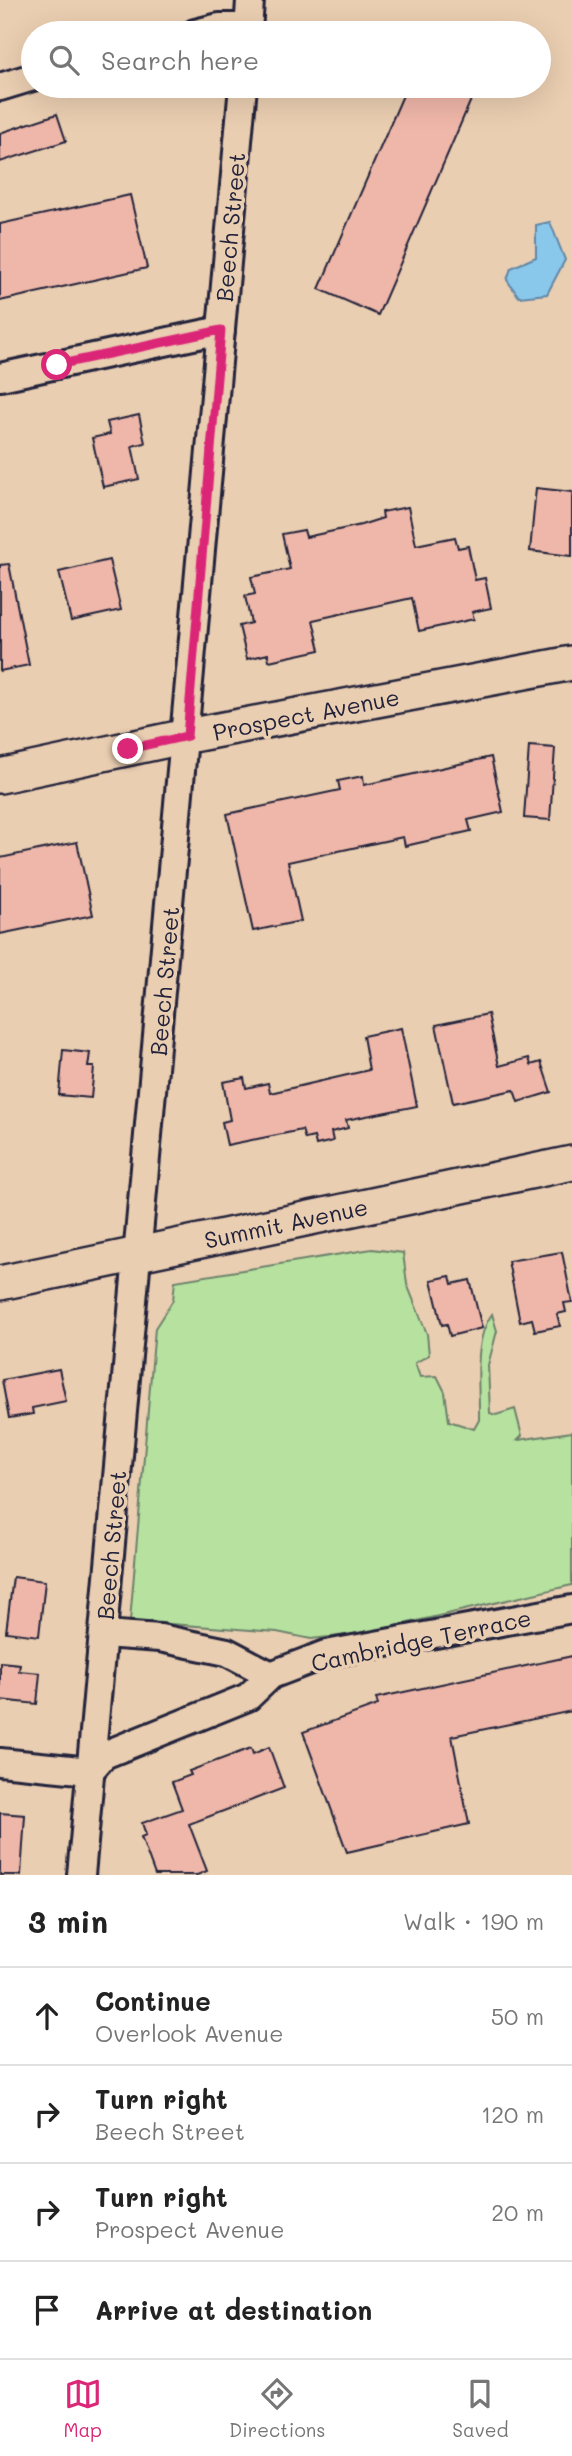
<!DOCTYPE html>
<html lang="en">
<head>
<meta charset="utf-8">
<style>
  body { margin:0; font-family:Mali,sans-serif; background:#f6f6f6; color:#222 }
  .stop { position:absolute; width:21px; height:21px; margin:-16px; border:5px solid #db2777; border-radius:50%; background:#fff }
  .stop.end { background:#db2777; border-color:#fff; box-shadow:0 2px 7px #0008 }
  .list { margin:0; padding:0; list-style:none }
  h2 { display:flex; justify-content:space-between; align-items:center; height:91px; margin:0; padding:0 28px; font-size:30px }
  h2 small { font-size:23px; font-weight:400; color:#767676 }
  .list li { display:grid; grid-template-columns:46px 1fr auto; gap:21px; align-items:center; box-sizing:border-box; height:98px; padding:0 28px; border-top:2px solid #e0e0e0 }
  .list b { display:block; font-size:26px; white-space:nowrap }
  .list p { margin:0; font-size:23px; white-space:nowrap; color:#767676 }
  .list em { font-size:23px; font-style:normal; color:#767676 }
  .icon { flex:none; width:38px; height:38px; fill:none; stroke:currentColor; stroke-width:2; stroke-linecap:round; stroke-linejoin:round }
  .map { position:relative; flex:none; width:572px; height:1875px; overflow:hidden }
  .search { position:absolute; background:#fff; box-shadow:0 7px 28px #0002; left:21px; right:21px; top:21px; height:77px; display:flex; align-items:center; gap:18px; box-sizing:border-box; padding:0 24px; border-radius:38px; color:#767676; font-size:26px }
  .sheet { height:483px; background:#fff }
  nav { display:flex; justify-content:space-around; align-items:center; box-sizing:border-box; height:98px; border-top:2px solid #e0e0e0; background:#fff; font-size:19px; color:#767676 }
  nav a { display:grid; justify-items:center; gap:4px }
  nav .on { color:#db2777 }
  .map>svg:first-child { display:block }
  .green { fill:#b6e19e; stroke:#6c826c; stroke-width:2 }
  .water { fill:#8ac8eb; stroke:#6086a5; stroke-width:2 }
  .building { fill:#efb7a9; stroke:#22223b; stroke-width:2 }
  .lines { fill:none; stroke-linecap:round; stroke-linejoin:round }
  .minor-casing { stroke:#22223b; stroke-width:32 }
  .tertiary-casing { stroke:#22223b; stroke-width:38 }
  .minor { stroke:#eaceb1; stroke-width:26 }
  .tertiary { stroke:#eaceb1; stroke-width:33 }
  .route { stroke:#db2777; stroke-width:9 }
  .labels { text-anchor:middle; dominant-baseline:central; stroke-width:7; stroke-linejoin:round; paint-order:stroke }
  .street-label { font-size:23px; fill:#22223b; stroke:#eaceb1 }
</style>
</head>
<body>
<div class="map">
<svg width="572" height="1875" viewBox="0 0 572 1875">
  <rect width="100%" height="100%" fill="#eaceb1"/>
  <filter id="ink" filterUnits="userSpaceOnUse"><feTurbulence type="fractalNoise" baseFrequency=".0143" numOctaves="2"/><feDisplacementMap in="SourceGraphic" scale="14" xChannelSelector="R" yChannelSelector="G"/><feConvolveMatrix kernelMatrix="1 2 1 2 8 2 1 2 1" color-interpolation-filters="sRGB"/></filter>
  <g filter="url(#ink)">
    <!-- green -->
    <path class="green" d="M 372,1249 L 403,1253 L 407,1284 L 427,1334 L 429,1355 L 415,1363 L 420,1377 L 437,1376 L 445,1392 L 449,1421 L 474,1429 L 479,1420 C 480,1388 472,1341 492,1314 L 497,1331 L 488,1365 L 490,1413 L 496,1415 L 515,1409 L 522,1436 L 518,1440 L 572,1432 L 572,1585 L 365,1633 L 311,1639 L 277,1632 L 130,1621 L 155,1328 L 173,1300 L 175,1281 Z"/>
    <!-- water -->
    <path class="water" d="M 550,222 L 565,260 L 547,294 L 519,297 L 507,280 L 511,268 L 536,257 L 536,225 Z"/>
    <!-- building -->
    <g class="building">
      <path d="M 407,86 L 477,86 L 378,315 L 319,289 Z"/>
      <path d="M 57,114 L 66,141 L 0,162 L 0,133 Z"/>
      <path d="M 130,195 L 147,268 L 0,301 L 0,224 Z"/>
      <path d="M 139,415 L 145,443 L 132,446 L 139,479 L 103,487 L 92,438 L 110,434 L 107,422 Z"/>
      <path d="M 536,488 L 572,492 L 572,556 L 530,551 Z"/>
      <path d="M 408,507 L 416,545 L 455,537 L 458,548 L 468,546 L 475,580 L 485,578 L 491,608 L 472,612 L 474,619 L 419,631 L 412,598 L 313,620 L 320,650 L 269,661 L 268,654 L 247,659 L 239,626 L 251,623 L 245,596 L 255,594 L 251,577 L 290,569 L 282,534 L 304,530 L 306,537 L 361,525 L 383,518 L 382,512 Z"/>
      <path d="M 109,560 L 121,610 L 71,621 L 59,572 Z"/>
      <path d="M 9,564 L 29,665 L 0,671 L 0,565 Z"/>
      <path d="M 529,746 L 555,748 L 550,820 L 524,818 Z"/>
      <path d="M 491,757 L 503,812 L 468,820 L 471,831 L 405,846 L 403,837 L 288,862 L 301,921 L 253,931 L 227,814 L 340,790 L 338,781 L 363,776 L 364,785 Z"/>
      <path d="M 77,842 L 93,915 L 0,934 L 0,858 Z"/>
      <path d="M 488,1014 L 499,1066 L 529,1058 L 531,1065 L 541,1062 L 551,1092 L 518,1102 L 514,1090 L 453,1103 L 436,1025 Z"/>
      <path d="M 401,1028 L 417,1106 L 346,1120 L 348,1128 L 331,1132 L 333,1141 L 316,1145 L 314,1137 L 305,1139 L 302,1130 L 227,1145 L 222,1122 L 230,1120 L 223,1082 L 244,1078 L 246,1088 L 268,1083 L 270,1093 L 369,1070 L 363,1036 Z"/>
      <path d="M 63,1050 L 90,1053 L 88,1067 L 94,1067 L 91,1098 L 59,1095 Z"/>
      <path d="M 562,1252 L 572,1302 L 564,1303 L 566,1312 L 557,1314 L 560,1326 L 535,1331 L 532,1319 L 520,1322 L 508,1261 Z"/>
      <path d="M 450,1276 L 452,1284 L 470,1280 L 482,1328 L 450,1336 L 447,1324 L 442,1325 L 431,1280 Z"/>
      <path d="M 59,1369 L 66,1401 L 32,1408 L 33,1414 L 9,1418 L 2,1380 Z"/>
      <path d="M 13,1577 L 45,1581 L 39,1636 L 6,1632 Z"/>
      <path d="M 572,1656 L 572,1711 L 452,1736 L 469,1824 L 347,1852 L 303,1732 L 378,1705 L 376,1698 Z"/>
      <path d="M 0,1662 L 20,1664 L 19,1671 L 40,1673 L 37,1704 L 0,1700 Z"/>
      <path d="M 269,1747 L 284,1788 L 189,1824 L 207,1871 L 197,1875 L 155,1875 L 141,1837 L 146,1835 L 142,1823 L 182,1809 L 172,1782 L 191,1775 L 189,1771 L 251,1748 L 253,1754 Z"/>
      <path d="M 0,1813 L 25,1815 L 21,1875 L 0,1875 Z"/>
    </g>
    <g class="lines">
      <!-- minor casing -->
      <g class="minor-casing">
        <g id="minor">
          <path d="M 195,33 L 219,27 L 249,27"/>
          <path d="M 248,33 L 250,0"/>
          <path d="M 0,87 L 33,77"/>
          <path d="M 0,377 L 221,330"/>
          <path d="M 103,1634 L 160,1638 L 227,1652 L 271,1675"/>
          <path d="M 0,1762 L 90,1771 L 104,1755 L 248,1697 L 271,1675 L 326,1654 L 572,1609"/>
          <path d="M 81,1875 L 243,86"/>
        </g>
      </g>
      <!-- tertiary casing -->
      <g class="tertiary-casing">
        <g id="tertiary">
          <path d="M 0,776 L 187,736 L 572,663"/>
          <path d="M 0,1283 L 572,1163"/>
        </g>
      </g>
      <!-- minor -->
      <use href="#minor" class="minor"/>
      <!-- tertiary -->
      <use href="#tertiary" class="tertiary"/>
    </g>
  </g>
  <g class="lines" filter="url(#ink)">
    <!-- route -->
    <path class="route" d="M 57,365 L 221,330 L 187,736 L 128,749"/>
  </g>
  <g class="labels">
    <!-- street labels -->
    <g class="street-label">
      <text transform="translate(230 227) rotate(-85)">Beech Street</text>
      <text transform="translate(306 714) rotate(-11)">Prospect Avenue</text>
      <text transform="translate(164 981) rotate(-85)">Beech Street</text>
      <text transform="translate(286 1223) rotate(-12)">Summit Avenue</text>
      <text transform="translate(111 1545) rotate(-85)">Beech Street</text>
      <text transform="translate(421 1640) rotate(-12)">Cambridge Terrace</text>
    </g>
  </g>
</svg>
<div class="stop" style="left:57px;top:365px"></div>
<div class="stop end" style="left:128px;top:749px"></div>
<div class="search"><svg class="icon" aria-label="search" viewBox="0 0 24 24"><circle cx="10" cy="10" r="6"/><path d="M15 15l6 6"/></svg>Search here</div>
</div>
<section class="sheet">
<h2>3 min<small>Walk · 190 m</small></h2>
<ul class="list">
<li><svg class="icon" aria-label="ahead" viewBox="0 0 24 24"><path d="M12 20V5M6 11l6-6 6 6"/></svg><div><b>Continue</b><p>Overlook Avenue</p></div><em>50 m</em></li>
<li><svg class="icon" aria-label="right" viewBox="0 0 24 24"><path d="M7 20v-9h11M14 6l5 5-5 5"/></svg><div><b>Turn right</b><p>Beech Street</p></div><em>120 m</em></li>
<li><svg class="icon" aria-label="right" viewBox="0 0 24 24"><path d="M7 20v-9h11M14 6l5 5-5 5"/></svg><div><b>Turn right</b><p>Prospect Avenue</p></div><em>20 m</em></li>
<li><svg class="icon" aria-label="arrive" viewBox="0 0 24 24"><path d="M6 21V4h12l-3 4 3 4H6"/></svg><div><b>Arrive at destination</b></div></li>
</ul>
</section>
<nav>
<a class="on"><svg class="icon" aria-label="map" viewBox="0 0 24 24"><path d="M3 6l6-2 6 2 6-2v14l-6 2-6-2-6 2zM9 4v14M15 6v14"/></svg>Map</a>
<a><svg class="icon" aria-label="directions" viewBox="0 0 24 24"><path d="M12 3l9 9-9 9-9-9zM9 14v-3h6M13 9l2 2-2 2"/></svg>Directions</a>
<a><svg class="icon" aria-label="saved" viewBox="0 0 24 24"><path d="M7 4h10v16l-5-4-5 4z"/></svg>Saved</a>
</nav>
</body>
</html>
